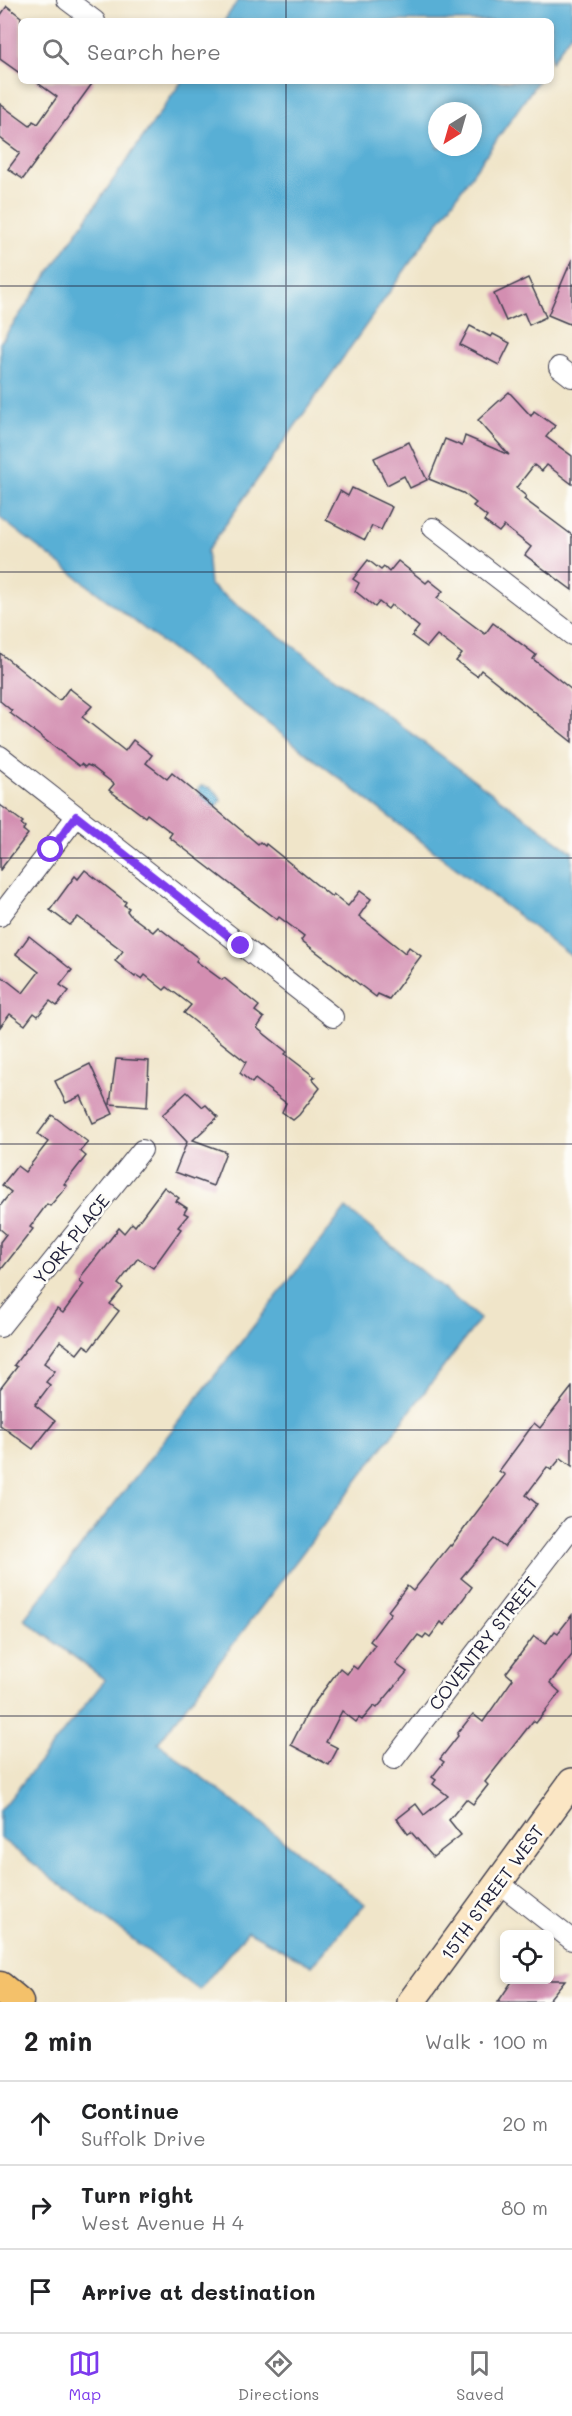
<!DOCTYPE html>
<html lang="en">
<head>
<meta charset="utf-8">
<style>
  body { margin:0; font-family:Mali,sans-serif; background:#f2f2f2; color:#202124 }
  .controls { position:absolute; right:18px; bottom:18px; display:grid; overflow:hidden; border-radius:9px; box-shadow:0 3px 9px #0003 }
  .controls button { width:54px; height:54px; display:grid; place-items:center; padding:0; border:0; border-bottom:2px solid #e0e0e0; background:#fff; color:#202124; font:30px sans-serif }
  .compass { position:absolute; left:428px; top:102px; width:54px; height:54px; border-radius:50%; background:#fff; box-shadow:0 3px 9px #0003; rotate:217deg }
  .stop { position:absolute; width:18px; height:18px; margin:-14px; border:4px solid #7c3aed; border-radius:50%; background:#fff }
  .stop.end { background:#7c3aed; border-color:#fff; box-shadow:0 2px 6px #0008 }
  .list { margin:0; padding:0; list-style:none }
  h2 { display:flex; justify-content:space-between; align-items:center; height:78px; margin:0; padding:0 24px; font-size:26px }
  h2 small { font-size:20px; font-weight:400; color:#757577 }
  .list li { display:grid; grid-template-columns:39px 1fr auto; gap:18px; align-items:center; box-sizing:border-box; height:84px; padding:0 24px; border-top:2px solid #e0e0e0 }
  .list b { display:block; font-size:22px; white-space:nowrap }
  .list p { margin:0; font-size:20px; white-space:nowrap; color:#757577 }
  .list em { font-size:20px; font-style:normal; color:#757577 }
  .icon { flex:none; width:33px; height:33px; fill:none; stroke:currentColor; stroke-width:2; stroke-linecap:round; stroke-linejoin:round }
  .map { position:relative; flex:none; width:572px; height:2002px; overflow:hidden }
  .search { position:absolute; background:#fff; box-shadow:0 3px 9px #0003; left:18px; right:18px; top:18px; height:66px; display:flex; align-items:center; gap:15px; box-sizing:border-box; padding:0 21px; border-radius:9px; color:#757577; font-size:22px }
  .sheet { height:330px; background:#fff }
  nav { display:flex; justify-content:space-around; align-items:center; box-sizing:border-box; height:84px; border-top:2px solid #e0e0e0; background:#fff; font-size:16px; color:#757577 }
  nav a { display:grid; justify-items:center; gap:3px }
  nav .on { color:#7c3aed }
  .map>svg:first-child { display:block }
  .water { fill:#59afd5; stroke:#3e6888; stroke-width:1.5; fill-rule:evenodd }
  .building { fill:#d38eb1 }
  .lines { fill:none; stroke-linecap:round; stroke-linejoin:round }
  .street-casing { stroke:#413f50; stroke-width:22 }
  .secondary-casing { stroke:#413f50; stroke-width:30 }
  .primary-casing { stroke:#413f50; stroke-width:33 }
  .street { stroke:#fff; stroke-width:20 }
  .secondary { stroke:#fbe6c4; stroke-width:27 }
  .primary { stroke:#f4c16b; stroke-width:30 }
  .route { stroke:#7c3aed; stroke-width:8 }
  .grid { fill:none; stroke:#22223b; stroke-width:1.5; stroke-opacity:0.55 }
  .labels { text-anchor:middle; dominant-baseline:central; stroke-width:5; stroke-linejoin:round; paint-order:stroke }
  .street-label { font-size:18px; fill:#22223b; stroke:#fdfcf7 }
</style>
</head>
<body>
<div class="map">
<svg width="572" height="2002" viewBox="0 0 572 2002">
  <rect width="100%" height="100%" fill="#fdfcf7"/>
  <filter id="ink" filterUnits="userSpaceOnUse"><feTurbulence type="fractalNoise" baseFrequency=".0167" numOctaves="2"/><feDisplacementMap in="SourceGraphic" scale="12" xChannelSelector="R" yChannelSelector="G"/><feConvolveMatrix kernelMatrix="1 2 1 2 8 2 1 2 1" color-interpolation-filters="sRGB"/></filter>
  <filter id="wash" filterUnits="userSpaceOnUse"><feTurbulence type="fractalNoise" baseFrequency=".008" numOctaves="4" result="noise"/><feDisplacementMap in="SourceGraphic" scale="24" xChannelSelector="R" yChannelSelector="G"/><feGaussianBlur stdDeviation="1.35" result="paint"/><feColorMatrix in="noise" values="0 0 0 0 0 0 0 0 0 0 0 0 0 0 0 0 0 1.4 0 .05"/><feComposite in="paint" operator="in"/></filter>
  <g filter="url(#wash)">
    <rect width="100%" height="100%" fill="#f0e5c9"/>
    <!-- water -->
    <g class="water">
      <path d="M 238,0 L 572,0 L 572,32 L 551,62 L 551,21 L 224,21 Z"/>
      <path d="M 182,81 L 538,81 L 207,551 L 210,585 L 572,852 L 572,957 L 0,518 L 0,343 ZM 437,111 L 473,111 L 473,147 L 437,147 Z"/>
      <path d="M 201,786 C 210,786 217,792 221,800 L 217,807 C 208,807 201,798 198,789 Z"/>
      <path d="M 346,1208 L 480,1319 L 158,1743 L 365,1904 L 312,1966 L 248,1931 L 199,1990 L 0,1838 L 0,1811 L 105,1680 L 24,1619 Z"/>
    </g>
    <g id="blocks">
      <!-- building -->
      <g class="building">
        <path d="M 7,6 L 21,17 L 21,74 L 0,59 L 0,16 Z"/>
        <path d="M 35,81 L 94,81 L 23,179 L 8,169 L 20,153 L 0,138 L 0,104 L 30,126 L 33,121 L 38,124 L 57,97 Z"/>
        <path d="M 572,259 L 572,325 L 548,315 Z"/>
        <path d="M 528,278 L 546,317 L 529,325 L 524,313 L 506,321 L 494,294 Z"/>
        <path d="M 470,326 L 491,337 L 493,334 L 510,343 L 499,365 L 460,345 Z"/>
        <path d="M 509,392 L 531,416 L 534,411 L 555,426 L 546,437 L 572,456 L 572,484 L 547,465 L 542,471 L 534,465 L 516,488 L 526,496 L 524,499 L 572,535 L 572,590 L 525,555 L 531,547 L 504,526 L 499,532 L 484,521 L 487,517 L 473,506 L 476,503 L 463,493 L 429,479 L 445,439 L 462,446 L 465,436 L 509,455 L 478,420 Z"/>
        <path d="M 409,442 L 427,480 L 410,488 L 404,476 L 387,485 L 374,458 Z"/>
        <path d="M 352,488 L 392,507 L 381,530 L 372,526 L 365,540 L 326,520 L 340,491 L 348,496 Z"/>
        <path d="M 368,560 L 381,570 L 384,567 L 389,572 L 398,561 L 426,583 L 429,580 L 443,591 L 437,598 L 485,634 L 493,623 L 536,655 L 533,659 L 572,690 L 572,742 L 481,670 L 477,676 L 456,661 L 462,654 L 437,635 L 427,647 L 412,636 L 419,627 L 391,605 L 388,609 L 379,602 L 375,607 L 355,591 L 359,583 L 353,579 Z"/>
        <path d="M 0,653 L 58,700 L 61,699 L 69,688 L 92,706 L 82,717 L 125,751 L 133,740 L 152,755 L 146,763 L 167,779 L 172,773 L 258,844 L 260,842 L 265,846 L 266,844 L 332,897 L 333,894 L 348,906 L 360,891 L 371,899 L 359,916 L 405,953 L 409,947 L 421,956 L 389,999 L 378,994 L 376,997 L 301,940 L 304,936 L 279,917 L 277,920 L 191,854 L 169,837 L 172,833 L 147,814 L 145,817 L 109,790 L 114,784 L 92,767 L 87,765 L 85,767 L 81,764 L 79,766 L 10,713 L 12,711 L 0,701 Z"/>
        <path d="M 0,805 L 23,822 L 21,824 L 25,827 L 23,830 L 28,834 L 0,870 Z"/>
        <path d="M 85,870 L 126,902 L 124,905 L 129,908 L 127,911 L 130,915 L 153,932 L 158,927 L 198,958 L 196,961 L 222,980 L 224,978 L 259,1006 L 255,1011 L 264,1018 L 257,1028 L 287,1052 L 285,1054 L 315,1077 L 312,1079 L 320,1088 L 299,1115 L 293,1120 L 282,1112 L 286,1103 L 255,1079 L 252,1083 L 240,1073 L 246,1062 L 184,1013 L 191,1005 L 167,987 L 164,990 L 145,975 L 142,979 L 136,975 L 135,977 L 115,961 L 123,951 L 78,917 L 70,925 L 50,910 L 75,876 L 78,879 Z"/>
        <path d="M 29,936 L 72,970 L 60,985 L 69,991 L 57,1006 L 50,1001 L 38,1016 L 34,1013 L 25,1025 L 10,1014 L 0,1027 L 0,975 L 23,993 L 39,972 L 16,954 Z"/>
        <path d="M 116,1059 L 149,1061 L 147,1107 L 110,1104 Z"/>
        <path d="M 90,1064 L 113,1114 L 93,1123 L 81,1096 L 66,1103 L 55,1081 Z"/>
        <path d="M 187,1092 L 203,1107 L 206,1105 L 218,1117 L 193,1140 L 226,1152 L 213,1186 L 175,1172 L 187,1142 L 162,1115 Z"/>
        <path d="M 52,1115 L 88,1142 L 80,1151 L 86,1156 L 64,1184 L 67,1186 L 50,1206 L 47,1204 L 30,1227 L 33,1229 L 0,1271 L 0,1242 L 6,1234 L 0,1229 L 0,1206 L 11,1192 L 2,1185 L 17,1166 L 25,1172 L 48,1142 L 38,1134 Z"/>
        <path d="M 164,1187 L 179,1198 L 176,1201 L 187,1208 L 184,1213 L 188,1215 L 178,1227 L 181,1229 L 153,1268 L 138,1258 L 118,1284 L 123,1288 L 110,1304 L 119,1311 L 90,1349 L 84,1345 L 77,1354 L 60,1341 L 44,1363 L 55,1371 L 46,1382 L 50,1385 L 35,1405 L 55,1421 L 33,1449 L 0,1425 L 0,1389 L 17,1367 L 14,1365 L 57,1309 L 63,1313 L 84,1284 L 80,1281 L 82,1275 L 119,1228 L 124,1233 L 132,1223 L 135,1226 Z"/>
        <path d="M 572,1387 L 572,1466 L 561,1458 L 551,1470 L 547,1467 L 526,1495 L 537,1504 L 520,1527 L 504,1547 L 494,1539 L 461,1578 L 472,1587 L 444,1625 L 441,1622 L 430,1637 L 426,1634 L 423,1638 L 418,1635 L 396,1664 L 407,1672 L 377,1708 L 374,1706 L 362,1720 L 359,1718 L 356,1722 L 342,1711 L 326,1742 L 338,1748 L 329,1765 L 291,1745 L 309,1710 L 340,1668 L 347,1674 L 353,1666 L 357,1669 L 375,1645 L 370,1641 L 391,1613 L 388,1611 L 407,1586 L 413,1591 L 450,1545 L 451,1546 L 505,1475 L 499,1471 L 519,1444 L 534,1423 L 540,1428 Z"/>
        <path d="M 572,1615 L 572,1655 L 550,1683 L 560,1692 L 536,1723 L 533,1721 L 485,1782 L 488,1785 L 473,1804 L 466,1799 L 449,1820 L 461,1835 L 433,1857 L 411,1832 L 408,1834 L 397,1819 L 416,1804 L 424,1815 L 448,1796 L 433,1784 L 436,1780 L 432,1777 L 444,1762 L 440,1759 L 458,1736 L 457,1734 L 473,1714 L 483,1722 L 513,1679 L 506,1673 L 534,1636 L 545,1644 L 555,1631 L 558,1633 Z"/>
        <path d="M 513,1980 L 565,1980 L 547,2002 L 498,2002 Z"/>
      </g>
    </g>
  </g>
  <g filter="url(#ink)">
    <use href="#blocks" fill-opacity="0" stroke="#413f50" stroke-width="1.5"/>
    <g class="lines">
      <!-- street casing -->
      <g class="street-casing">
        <g id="street">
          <path d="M 67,0 L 95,21"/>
          <path d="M 559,367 L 572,377"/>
          <path d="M 433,528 L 572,635"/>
          <path d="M 0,756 L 333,1017"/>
          <path d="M 0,916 L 76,817"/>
          <path d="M 0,1327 L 142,1150"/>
          <path d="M 394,1759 L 572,1527"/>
          <path d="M 499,1883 L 572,1940"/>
        </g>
      </g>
      <!-- secondary casing -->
      <g class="secondary-casing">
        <path id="secondary" d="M 411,2002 L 572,1782"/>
      </g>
      <!-- primary casing -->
      <g class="primary-casing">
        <path id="primary" d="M 0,1987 L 18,2002"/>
      </g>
      <!-- street -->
      <use href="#street" class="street"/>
      <!-- secondary -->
      <use href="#secondary" class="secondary"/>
      <!-- primary -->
      <use href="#primary" class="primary"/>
    </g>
  </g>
  <g class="lines" filter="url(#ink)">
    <!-- route -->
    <path class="route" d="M 51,850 L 76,816 L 241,946"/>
  </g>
  <!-- grid -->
  <path class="grid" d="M 286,0 L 286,21M 286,81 L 286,2002M 0,286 L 572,286M 0,572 L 572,572M 0,858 L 572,858M 0,1144 L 572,1144M 0,1430 L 572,1430M 0,1716 L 572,1716"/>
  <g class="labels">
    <!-- street labels -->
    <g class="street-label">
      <text transform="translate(71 1239) rotate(-51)">YORK PLACE</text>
      <text transform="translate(483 1643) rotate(-52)">COVENTRY STREET</text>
      <text transform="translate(492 1892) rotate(-54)">15TH STREET WEST</text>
    </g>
  </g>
</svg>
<div class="controls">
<button><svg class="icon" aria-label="locate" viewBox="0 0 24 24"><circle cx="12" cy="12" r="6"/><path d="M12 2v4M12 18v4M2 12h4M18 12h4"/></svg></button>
</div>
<svg class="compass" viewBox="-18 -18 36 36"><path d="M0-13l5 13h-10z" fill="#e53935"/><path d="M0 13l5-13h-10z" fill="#757577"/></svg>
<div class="stop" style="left:51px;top:850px"></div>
<div class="stop end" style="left:241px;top:946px"></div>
<div class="search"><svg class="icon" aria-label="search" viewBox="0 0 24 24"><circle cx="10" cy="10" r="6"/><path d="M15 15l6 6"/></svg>Search here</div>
</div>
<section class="sheet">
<h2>2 min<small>Walk · 100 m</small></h2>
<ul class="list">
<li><svg class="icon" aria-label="ahead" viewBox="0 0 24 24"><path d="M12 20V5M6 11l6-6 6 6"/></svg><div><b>Continue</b><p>Suffolk Drive</p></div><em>20 m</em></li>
<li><svg class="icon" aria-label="right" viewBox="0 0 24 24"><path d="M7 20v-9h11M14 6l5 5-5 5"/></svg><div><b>Turn right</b><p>West Avenue H 4</p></div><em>80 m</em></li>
<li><svg class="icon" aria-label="arrive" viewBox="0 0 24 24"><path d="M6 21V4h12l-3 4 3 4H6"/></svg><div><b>Arrive at destination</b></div></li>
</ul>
</section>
<nav>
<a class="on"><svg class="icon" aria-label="map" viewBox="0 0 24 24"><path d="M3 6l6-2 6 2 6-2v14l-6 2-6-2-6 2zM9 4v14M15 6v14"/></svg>Map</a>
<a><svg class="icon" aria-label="directions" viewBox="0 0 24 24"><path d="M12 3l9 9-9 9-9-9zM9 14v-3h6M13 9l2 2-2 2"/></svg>Directions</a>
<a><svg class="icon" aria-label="saved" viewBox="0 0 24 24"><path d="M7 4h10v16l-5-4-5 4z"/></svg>Saved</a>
</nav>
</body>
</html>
